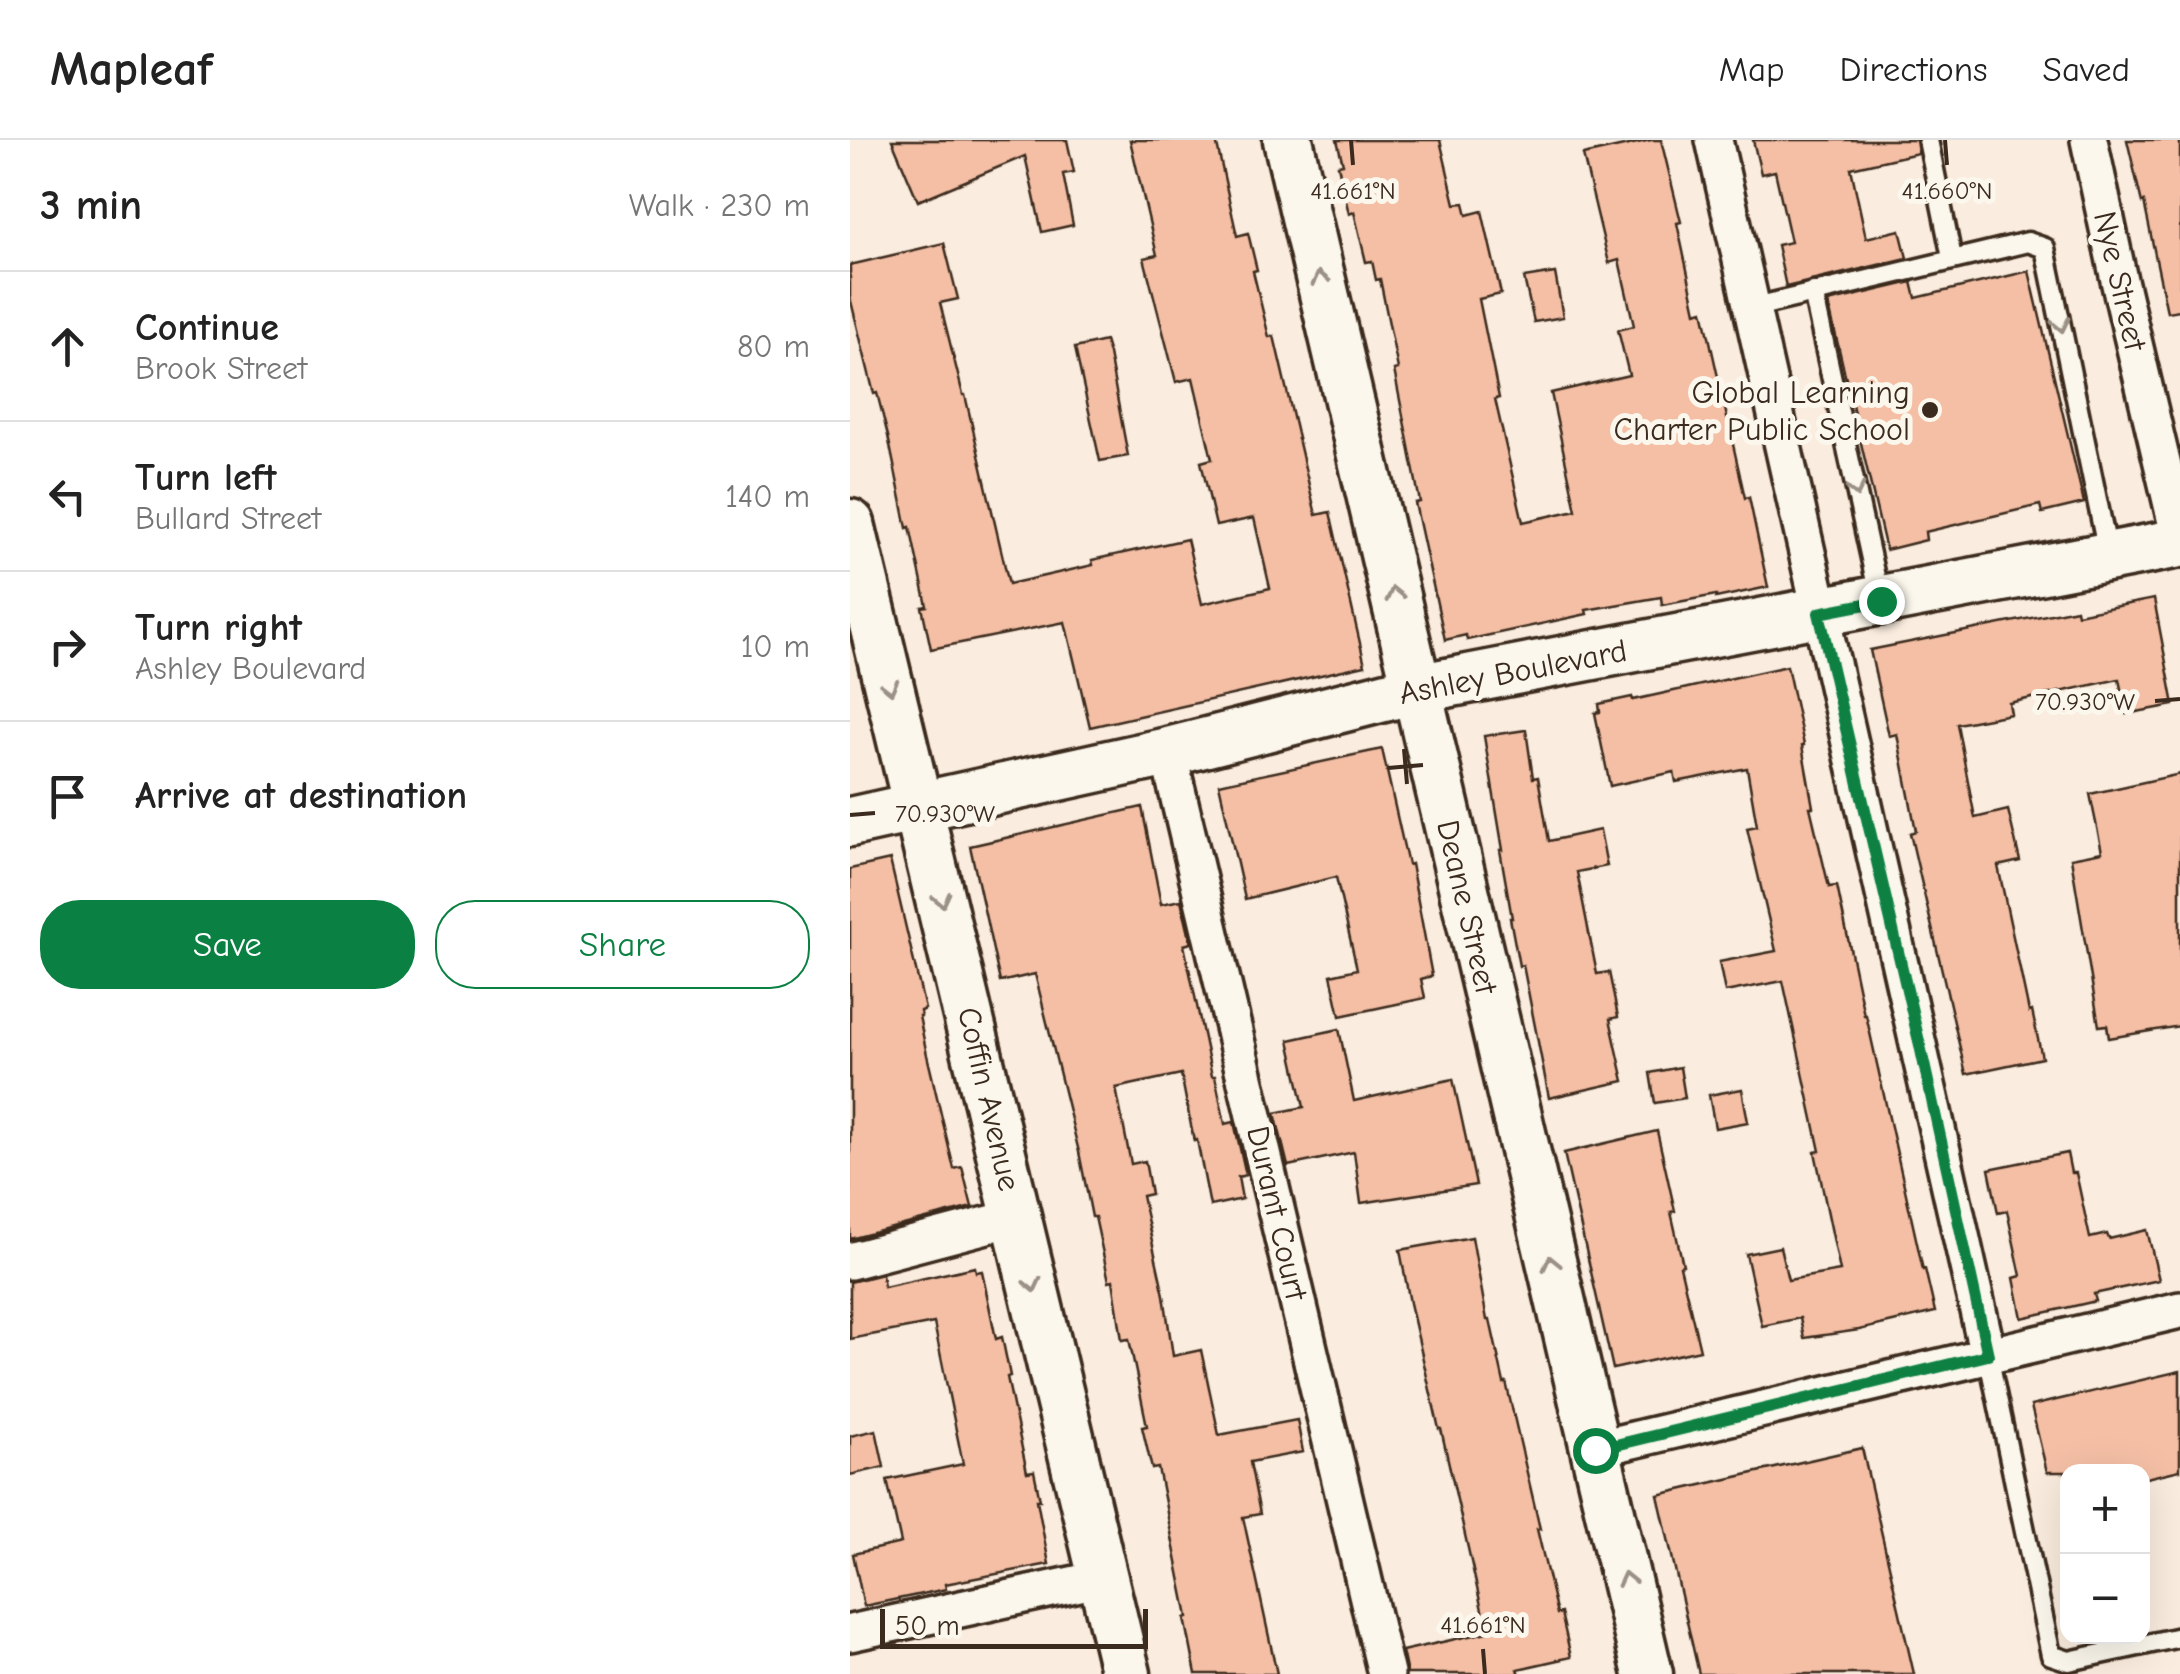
<!DOCTYPE html>
<html lang="en">
<head>
<meta charset="utf-8">
<style>
  body { margin:0; font-family:"Comic Neue",sans-serif; background:#f6f6f6; color:#222 }
  .controls { position:absolute; right:30px; bottom:30px; display:grid; overflow:hidden; border-radius:20px; box-shadow:0 10px 40px #0002 }
  .controls button { width:90px; height:90px; display:grid; place-items:center; padding:0; border:0; border-bottom:2px solid #e0e0e0; background:#fff; color:#222; font:50px sans-serif }
  .scale { position:absolute; left:30px; bottom:25px; width:268px; box-sizing:border-box; padding-left:10px; border:5px solid #3b2a1e; border-top:0; font-size:28px; line-height:35px; white-space:nowrap; color:#3b2a1e; -webkit-text-stroke:8px #fbf7ec; paint-order:stroke }
  .stop { position:absolute; width:30px; height:30px; margin:-22px; border:8px solid #0b8043; border-radius:50%; background:#fff }
  .stop.end { background:#0b8043; border-color:#fff; box-shadow:0 2px 10px #0008 }
  .list { margin:0; padding:0; list-style:none }
  h2 { display:flex; justify-content:space-between; align-items:center; height:130px; margin:0; padding:0 40px; font-size:42px }
  h2 small { font-size:32px; font-weight:400; color:#767676 }
  .list li { display:grid; grid-template-columns:65px 1fr auto; gap:30px; align-items:center; box-sizing:border-box; height:150px; padding:0 40px; border-top:2px solid #e0e0e0 }
  .list b { display:block; font-size:38px; white-space:nowrap }
  .list p { margin:0; font-size:32px; white-space:nowrap; color:#767676 }
  .list em { font-size:32px; font-style:normal; color:#767676 }
  .actions { display:flex; gap:20px; padding:30px 40px }
  .actions a { flex:1; padding:22px 0; border:2px solid #0b8043; border-radius:40px; text-align:center; font-size:35px; color:#0b8043 }
  .actions .main { background:#0b8043; color:#fff }
  .icon { flex:none; width:55px; height:55px; fill:none; stroke:currentColor; stroke-width:2; stroke-linecap:round; stroke-linejoin:round }
  .map { position:relative; flex:none; width:1330px; height:1534px; overflow:hidden }
  header { display:flex; align-items:center; gap:60px; box-sizing:border-box; height:140px; padding:0 50px; background:#fff; border-bottom:2px solid #e0e0e0 }
  header strong { font-size:48px }
  nav { display:flex; gap:55px; margin-inline-start:auto; font-size:35px }
  main { display:flex }
  aside { flex:1; background:#fff }
  .map>svg:first-child { display:block }
  .building { fill:#f4bfa5; stroke:#3b2a1e; stroke-width:2.5 }
  .lines { fill:none; stroke-linecap:round; stroke-linejoin:round }
  .lane-casing { stroke:#3b2a1e; stroke-width:25 }
  .street-casing { stroke:#3b2a1e; stroke-width:42 }
  .secondary-casing { stroke:#3b2a1e; stroke-width:55 }
  .lane { stroke:#fbf7ec; stroke-width:18 }
  .street { stroke:#fbf7ec; stroke-width:35 }
  .secondary { stroke:#fbf7ec; stroke-width:48 }
  .oneway { stroke:#9b9085 }
  .route { stroke:#0b8043; stroke-width:12 }
  .ticks { fill:none; stroke:#3b2a1e; stroke-width:4 }
  .poi-dot { fill:#3b2a1e; stroke:#fbf7ec; stroke-width:4 }
  .labels { text-anchor:middle; dominant-baseline:central; stroke-width:10; stroke-linejoin:round; paint-order:stroke }
  .street-label { font-size:32px; fill:#3b2a1e; stroke:#fbf7ec }
  .poi-label { font-size:32px; fill:#3b2a1e; stroke:#fbf7ec; text-anchor:end }
  .ticks-label { font-size:25px; text-anchor:middle; fill:#3b2a1e; stroke:#fbf7ec; stroke-width:10; stroke-linejoin:round; paint-order:stroke }
</style>
</head>
<body>
<header>
<strong>Mapleaf</strong>
<nav><a>Map</a><a>Directions</a><a>Saved</a></nav>
</header>
<main>
<aside>
<h2>3 min<small>Walk · 230 m</small></h2>
<ul class="list">
<li><svg class="icon" aria-label="ahead" viewBox="0 0 24 24"><path d="M12 20V5M6 11l6-6 6 6"/></svg><div><b>Continue</b><p>Brook Street</p></div><em>80 m</em></li>
<li><svg class="icon" aria-label="left" viewBox="0 0 24 24"><path d="M17 20v-9H6M10 6l-5 5 5 5"/></svg><div><b>Turn left</b><p>Bullard Street</p></div><em>140 m</em></li>
<li><svg class="icon" aria-label="right" viewBox="0 0 24 24"><path d="M7 20v-9h11M14 6l5 5-5 5"/></svg><div><b>Turn right</b><p>Ashley Boulevard</p></div><em>10 m</em></li>
<li><svg class="icon" aria-label="arrive" viewBox="0 0 24 24"><path d="M6 21V4h12l-3 4 3 4H6"/></svg><div><b>Arrive at destination</b></div></li>
</ul>
<div class="actions"><a class="main">Save</a><a>Share</a></div>
</aside>
<div class="map">
<svg width="1330" height="1534" viewBox="0 0 1330 1534">
  <rect width="100%" height="100%" fill="#faecde"/>
  <filter id="ink" filterUnits="userSpaceOnUse"><feTurbulence type="fractalNoise" baseFrequency=".01" numOctaves="2"/><feDisplacementMap in="SourceGraphic" scale="20" xChannelSelector="R" yChannelSelector="G"/><feConvolveMatrix kernelMatrix="1 2 1 2 8 2 1 2 1" color-interpolation-filters="sRGB"/></filter>
  <g filter="url(#ink)">
    <!-- building -->
    <g class="building">
      <path d="M 42,0 L 217,0 L 224,32 L 213,34 L 223,85 L 192,92 L 175,16 L 68,61 Z"/>
      <path d="M 280,0 L 366,0 L 387,96 L 398,93 L 407,130 L 403,131 L 419,197 L 424,196 L 466,375 L 480,372 L 515,525 L 240,587 L 215,482 L 81,509 L 72,467 L 77,466 L 60,387 L 57,388 L 38,296 L 27,253 L 24,254 L 0,157 L 0,125 L 94,103 L 108,159 L 90,163 L 113,255 L 115,255 L 159,444 L 243,425 L 242,420 L 337,399 L 352,464 L 420,448 L 404,378 L 366,386 L 351,322 L 362,319 L 343,238 L 326,242 L 294,118 L 307,115 Z"/>
      <path d="M 487,0 L 590,0 L 605,64 L 614,63 L 617,75 L 632,71 L 651,154 L 629,159 L 649,258 L 645,259 L 673,382 L 726,370 L 701,253 L 779,235 L 768,190 L 784,186 L 769,120 L 759,123 L 733,15 L 801,0 L 811,0 L 831,82 L 827,83 L 846,172 L 853,170 L 895,358 L 899,357 L 918,447 L 866,458 L 866,455 L 812,465 L 811,457 L 736,470 L 737,474 L 617,500 L 616,495 L 595,500 L 565,363 L 570,362 L 544,230 L 548,229 L 530,139 L 526,140 L 522,121 L 516,122 L 504,72 L 499,74 L 488,25 L 493,24 Z"/>
      <path d="M 903,0 L 1066,0 L 1068,13 L 1001,28 L 1016,98 L 1050,90 L 1057,118 L 936,147 L 927,105 L 941,102 L 925,31 L 911,34 Z"/>
      <path d="M 1277,0 L 1330,0 L 1330,170 L 1317,172 L 1294,62 L 1292,63 Z"/>
      <path d="M 1179,131 L 1234,363 L 1192,373 L 1190,365 L 1075,392 L 1076,400 L 1036,410 L 978,162 L 1062,142 L 1066,158 Z"/>
      <path d="M 705,133 L 713,177 L 684,182 L 674,138 Z"/>
      <path d="M 255,201 L 259,214 L 278,316 L 250,321 L 225,208 Z"/>
      <path d="M 1304,459 L 1324,565 L 1276,574 L 1269,539 L 1159,563 L 1161,574 L 1107,584 L 1125,678 L 1158,670 L 1170,721 L 1148,726 L 1179,872 L 1182,871 L 1192,918 L 1116,934 L 1060,693 L 1066,691 L 1047,594 L 1039,596 L 1020,510 L 1226,469 L 1227,474 Z"/>
      <path d="M 937,526 L 954,605 L 952,606 L 963,667 L 960,667 L 979,747 L 987,746 L 1014,875 L 1016,875 L 1073,1130 L 1075,1129 L 1085,1172 L 1009,1190 L 954,1198 L 950,1178 L 912,1186 L 896,1114 L 930,1107 L 938,1140 L 990,1131 L 965,1012 L 970,1011 L 933,841 L 875,852 L 869,822 L 926,811 L 897,688 L 907,686 L 897,628 L 826,642 L 824,632 L 760,646 L 745,573 L 750,572 L 749,564 L 782,557 L 783,560 Z"/>
      <path d="M 676,590 L 683,638 L 688,637 L 699,701 L 750,690 L 757,726 L 727,732 L 747,834 L 759,832 L 768,877 L 760,879 L 774,941 L 699,958 L 673,825 L 669,826 L 660,778 L 662,778 L 650,710 L 653,710 L 634,596 Z"/>
      <path d="M 532,609 L 558,725 L 561,724 L 582,836 L 571,839 L 575,858 L 490,876 L 481,835 L 507,829 L 486,737 L 395,759 L 369,644 Z"/>
      <path d="M 1330,634 L 1330,886 L 1259,898 L 1257,885 L 1249,886 L 1221,718 L 1252,712 L 1240,654 Z"/>
      <path d="M 292,667 L 311,764 L 331,760 L 341,803 L 334,805 L 362,936 L 365,936 L 375,984 L 384,982 L 396,1035 L 388,1037 L 392,1059 L 360,1066 L 347,1000 L 344,1001 L 331,934 L 266,948 L 281,1024 L 295,1021 L 301,1054 L 292,1056 L 314,1155 L 323,1216 L 351,1210 L 369,1295 L 447,1280 L 453,1312 L 400,1322 L 410,1374 L 393,1377 L 427,1534 L 346,1534 L 335,1478 L 338,1477 L 308,1328 L 302,1329 L 292,1287 L 297,1286 L 279,1199 L 272,1200 L 263,1140 L 259,1141 L 245,1077 L 242,1077 L 229,1012 L 185,834 L 150,842 L 120,706 Z"/>
      <path d="M 40,720 L 75,869 L 70,871 L 71,876 L 69,876 L 77,915 L 104,1029 L 112,1027 L 122,1067 L 0,1099 L 0,729 Z"/>
      <path d="M 489,889 L 504,961 L 603,939 L 626,1045 L 511,1063 L 504,1012 L 438,1026 L 425,973 L 454,967 L 439,900 Z"/>
      <path d="M 830,927 L 835,958 L 805,963 L 800,933 Z"/>
      <path d="M 892,949 L 898,982 L 865,988 L 859,955 Z"/>
      <path d="M 807,991 L 825,1071 L 821,1072 L 833,1125 L 830,1126 L 850,1210 L 763,1229 L 714,1013 Z"/>
      <path d="M 1217,1013 L 1221,1033 L 1226,1033 L 1240,1098 L 1257,1094 L 1259,1099 L 1297,1090 L 1309,1140 L 1244,1154 L 1246,1161 L 1172,1178 L 1164,1138 L 1171,1136 L 1157,1071 L 1148,1073 L 1139,1029 Z"/>
      <path d="M 622,1097 L 637,1180 L 640,1180 L 654,1243 L 656,1242 L 690,1389 L 687,1389 L 707,1474 L 711,1473 L 721,1517 L 668,1529 L 670,1534 L 557,1534 L 552,1511 L 637,1492 L 591,1289 L 589,1289 L 560,1163 L 550,1110 Z"/>
      <path d="M 125,1127 L 126,1132 L 132,1131 L 146,1199 L 152,1197 L 160,1236 L 157,1237 L 177,1332 L 184,1331 L 190,1360 L 187,1360 L 199,1424 L 95,1444 L 96,1449 L 14,1466 L 3,1414 L 51,1403 L 37,1340 L 113,1324 L 84,1183 L 0,1199 L 0,1142 L 32,1134 L 34,1147 Z"/>
      <path d="M 1330,1231 L 1330,1330 L 1292,1339 L 1292,1332 L 1197,1332 L 1181,1266 Z"/>
      <path d="M 26,1290 L 34,1327 L 0,1335 L 0,1296 Z"/>
      <path d="M 1012,1308 L 1064,1534 L 849,1534 L 808,1355 Z"/>
    </g>
    <g class="lines">
      <!-- lane casing -->
      <g class="lane-casing">
        <g id="lane">
          <path d="M 1078,0 L 1102,118"/>
          <path d="M 963,152 L 1030,460"/>
          <path d="M 901,168 L 1178,102 L 1195,108 L 1258,413"/>
          <path d="M 1138,1215 L 1201,1515 L 1219,1521 L 1330,1497"/>
        </g>
      </g>
      <!-- street casing -->
      <g class="street-casing">
        <g id="street">
          <path d="M 864,0 C 954,405 1049,809 1138,1215"/>
          <path d="M 1239,0 L 1269,140 L 1330,399"/>
          <path d="M 318,612 L 536,1534"/>
          <path d="M 0,1121 L 167,1077"/>
          <path d="M 745,1309 L 1330,1170"/>
          <path d="M 0,1493 L 253,1438"/>
        </g>
      </g>
      <!-- secondary casing -->
      <g class="secondary-casing">
        <g id="secondary">
          <path d="M 438,0 L 798,1534"/>
          <path d="M 0,384 L 276,1534"/>
          <path d="M 0,682 L 318,612 L 565,549 L 1330,403"/>
        </g>
      </g>
      <!-- lane -->
      <use href="#lane" class="lane"/>
      <!-- street -->
      <use href="#street" class="street"/>
      <!-- secondary -->
      <use href="#secondary" class="secondary"/>
    </g>
    <!-- one-way arrows -->
    <defs><path id="oneway-chevron" d="M-2-3.5L2.5 0L-2 3.5" fill="none" stroke-width="1.6" stroke-linecap="round" stroke-linejoin="round" transform="scale(2.5)"/></defs>
    <g class="oneway">
      <use href="#oneway-chevron" transform="translate(470 138) rotate(-103)"/>
      <use href="#oneway-chevron" transform="translate(1211 185) rotate(78)"/>
      <use href="#oneway-chevron" transform="translate(1006 350) rotate(78)"/>
      <use href="#oneway-chevron" transform="translate(544 454) rotate(-103)"/>
      <use href="#oneway-chevron" transform="translate(40 547) rotate(76)"/>
      <use href="#oneway-chevron" transform="translate(92 760) rotate(77)"/>
      <use href="#oneway-chevron" transform="translate(701 1123) rotate(-103)"/>
      <use href="#oneway-chevron" transform="translate(183 1145) rotate(77)"/>
      <use href="#oneway-chevron" transform="translate(776 1439) rotate(-103)"/>
    </g>
  </g>
  <g class="lines" filter="url(#ink)">
    <!-- route -->
    <path class="route" d="M 745,1310 L 1138,1215 L 1071,910 L 969,473 L 1031,461"/>
  </g>
  <!-- ticks -->
  <path class="ticks" d="M 501,0 L 503,25M 1095,0 L 1097,25M 1305,561 L 1330,559M 554,609 L 557,644M 538,628 L 573,625M 0,675 L 25,673M 633,1509 L 635,1534"/>
  <!-- markers -->
  <circle class="poi-dot" cx="1080" cy="270" r="10"/>
  <g class="labels">
    <!-- street labels -->
    <g class="street-label">
      <text transform="translate(1270 141) rotate(77)">Nye Street</text>
      <text transform="translate(663 532) rotate(-11)">Ashley Boulevard</text>
      <text transform="translate(617 767) rotate(77)">Deane Street</text>
      <text transform="translate(139 959) rotate(77)">Coffin Avenue</text>
      <text transform="translate(427 1073) rotate(77)">Durant Court</text>
    </g>
    <!-- poi labels -->
    <g class="poi-label">
      <text x="1060" y="252">Global Learning<tspan x="1060" dy="37">Charter Public School</tspan></text>
    </g>
  </g>
  <g class="ticks-label">
    <text x="503" y="59">41.661°N</text>
    <text x="1097" y="59">41.660°N</text>
    <text x="1235" y="570">70.930°W</text>
    <text x="95" y="682">70.930°W</text>
    <text x="633" y="1493">41.661°N</text>
  </g>
</svg>
<div class="controls">
<button>+</button>
<button>−</button>
</div>
<div class="scale">50 m</div>
<div class="stop" style="left:745px;top:1310px"></div>
<div class="stop end" style="left:1031px;top:461px"></div>
</div>
</main>
</body>
</html>
